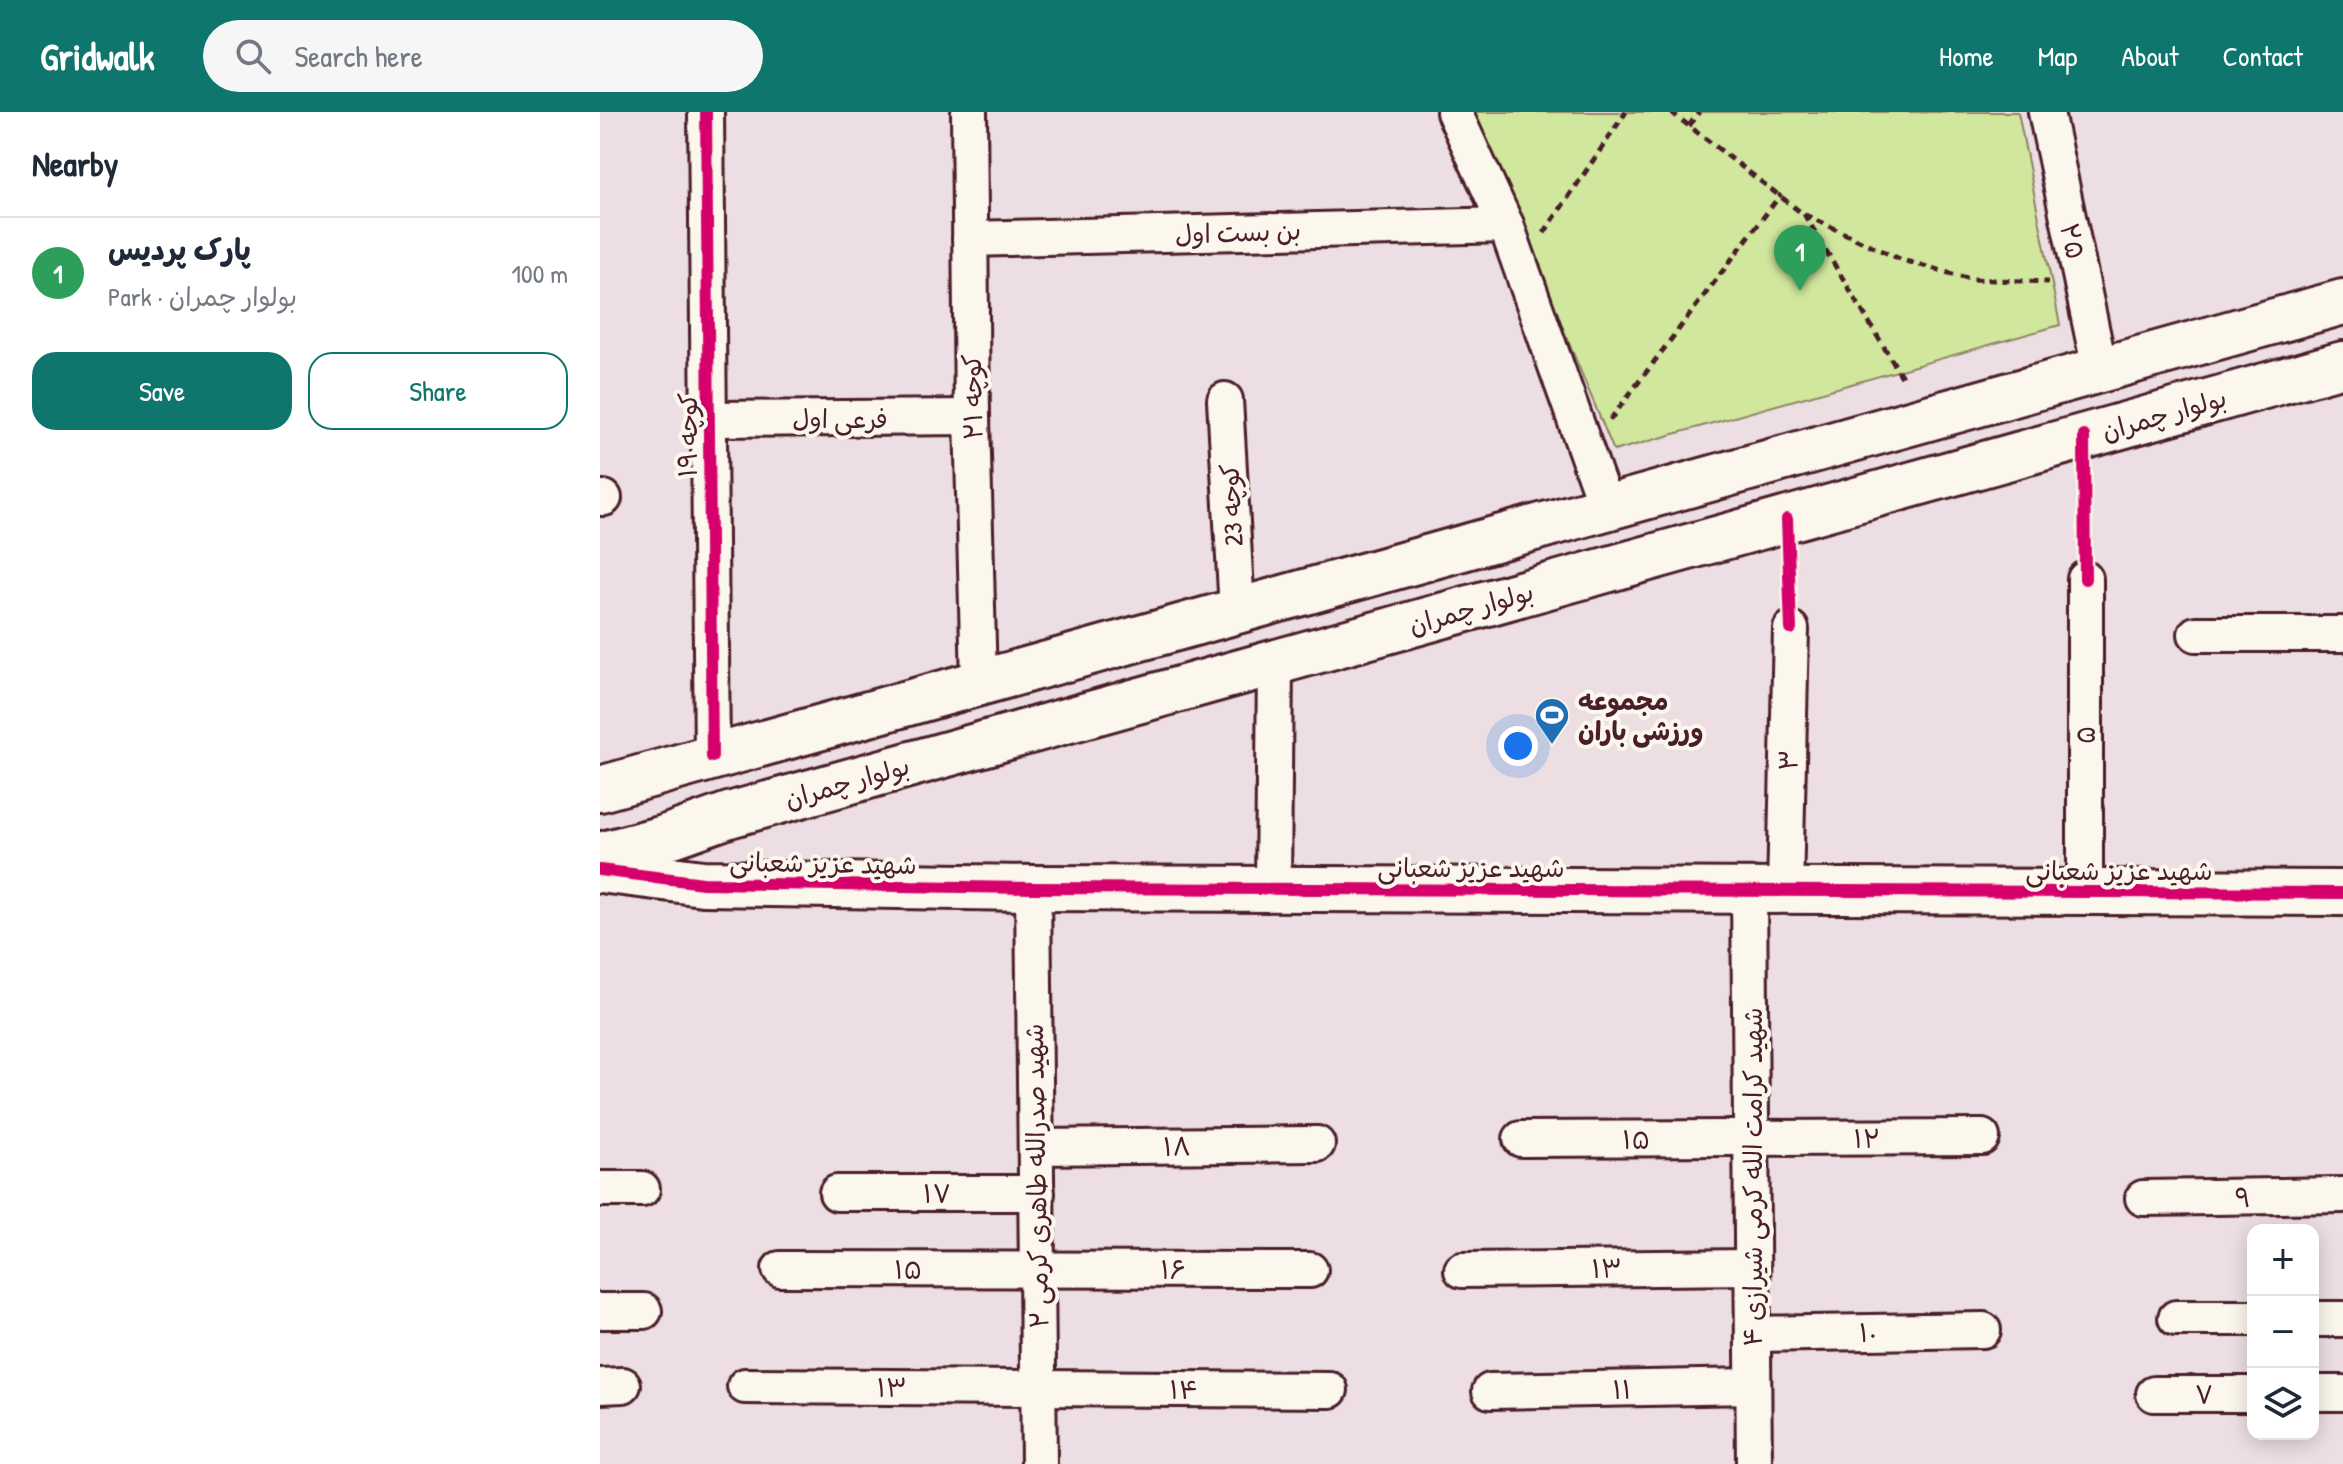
<!DOCTYPE html>
<html lang="en">
<head>
<meta charset="utf-8">
<style>
  body { margin:0; font-family:"Patrick Hand","Playpen Sans Arabic",sans-serif; background:#f6f6f7; color:#1f2937 }
  .controls { position:absolute; right:24px; bottom:24px; display:grid; overflow:hidden; border-radius:16px; box-shadow:0 4px 20px #0003 }
  .controls button { width:72px; height:72px; display:grid; place-items:center; padding:0; border:0; border-bottom:2px solid #e0e1e3; background:#fff; color:#1f2937; font:40px sans-serif }
  .you { position:absolute; left:918px; top:634px; width:28px; height:28px; margin:-20px; border:6px solid #fff; border-radius:50%; background:#1a73e8; box-shadow:0 0 0 12px #1a73e833 }
  .badge { display:grid; place-items:center; width:52px; height:52px; border-radius:50%; background:#0f766e; color:#fff; font-size:26px; font-weight:700 }
  .pin { position:absolute; translate:-50% -66px; filter:drop-shadow(0 2px 4px #0008) }
  .pin::after { content:''; position:absolute; top:42px; width:28px; height:24px; background:inherit; clip-path:polygon(0 0,100% 0,50% 100%) }
  .list { margin:0; padding:0; list-style:none }
  h2 { display:flex; justify-content:space-between; align-items:center; height:104px; margin:0; padding:0 32px; font-size:34px }
  h2 small { font-size:26px; font-weight:400; color:#747a83 }
  .list li { display:grid; grid-template-columns:52px 1fr auto; gap:24px; align-items:center; box-sizing:border-box; height:112px; padding:0 32px; border-top:2px solid #e0e1e3 }
  .list b { display:block; font-size:30px; white-space:nowrap }
  .list p { margin:0; font-size:26px; white-space:nowrap; color:#747a83 }
  .list em { font-size:26px; font-style:normal; color:#747a83 }
  .actions { display:flex; gap:16px; padding:24px 32px }
  .actions a { flex:1; padding:18px 0; border:2px solid #0f766e; border-radius:24px; text-align:center; font-size:28px; color:#0f766e }
  .actions .main { background:#0f766e; color:#fff }
  .icon { flex:none; width:44px; height:44px; fill:none; stroke:currentColor; stroke-width:2; stroke-linecap:round; stroke-linejoin:round }
  .map { position:relative; flex:none; width:1743px; height:1352px; overflow:hidden }
  header { display:flex; align-items:center; gap:48px; box-sizing:border-box; height:112px; padding:0 40px; background:#0f766e; color:#fff }
  header strong { font-size:38px }
  nav { display:flex; gap:44px; margin-inline-start:auto; font-size:28px }
  .search { width:560px; height:72px; background:#f6f6f7; display:flex; align-items:center; gap:20px; box-sizing:border-box; padding:0 28px; border-radius:44px; color:#747a83; font-size:30px }
  main { display:flex }
  aside { flex:1; background:#fff }
  .map>svg:first-child { display:block }
  .green { fill:#d0e79d; stroke:#8d8364; stroke-width:2 }
  .lines { fill:none; stroke-linecap:round; stroke-linejoin:round }
  .minor-casing { stroke:#4a1f2b; stroke-width:40 }
  .tertiary-casing { stroke:#4a1f2b; stroke-width:50 }
  .secondary-casing { stroke:#4a1f2b; stroke-width:50 }
  .path { stroke:#4a1f2b; stroke-width:5; stroke-dasharray:8 6; stroke-linecap:butt }
  .minor { stroke:#fbf7ec; stroke-width:34 }
  .tertiary { stroke:#fbf7ec; stroke-width:44 }
  .secondary { stroke:#fbf7ec; stroke-width:44 }
  .cycleway-casing { stroke:#fbf7ec; stroke-width:17 }
  .cycleway { stroke:#d6006c; stroke-width:12 }
  .labels { text-anchor:middle; dominant-baseline:central; stroke-width:8; stroke-linejoin:round; paint-order:stroke }
  .street-label { font-size:26px; fill:#4a1f2b; stroke:#fbf7ec }
  .poi-label { font-size:26px; font-weight:bold; fill:#4a1f2b; stroke:#fbf7ec; text-anchor:start }
</style>
</head>
<body>
<header>
<strong>Gridwalk</strong>
<div class="search"><svg class="icon" aria-label="search" viewBox="0 0 24 24"><circle cx="10" cy="10" r="6"/><path d="M15 15l6 6"/></svg>Search here</div>
<nav><a>Home</a><a>Map</a><a>About</a><a>Contact</a></nav>
</header>
<main>
<aside>
<h2>Nearby<small></small></h2>
<ul class="list">
<li><span class="badge" style="background:#2e9e5b">1</span><div><b>پارک پردیس</b><p>Park · بولوار چمران</p></div><em>100 m</em></li>
</ul>
<div class="actions"><a class="main">Save</a><a>Share</a></div>
</aside>
<div class="map">
<svg width="1743" height="1352" viewBox="0 0 1743 1352">
  <rect width="100%" height="100%" fill="#ecdee2"/>
  <filter id="ink" filterUnits="userSpaceOnUse"><feTurbulence type="fractalNoise" baseFrequency=".0125" numOctaves="2"/><feDisplacementMap in="SourceGraphic" scale="16" xChannelSelector="R" yChannelSelector="G"/><feConvolveMatrix kernelMatrix="1 2 1 2 8 2 1 2 1" color-interpolation-filters="sRGB"/></filter>
  <g filter="url(#ink)">
    <!-- green -->
    <path class="green" d="M 869,0 L 1418,0 L 1460,213 L 1014,339 L 888,37 Z"/>
    <g class="lines">
      <!-- minor casing -->
      <g class="minor-casing">
        <g id="minor">
          <path d="M 106,0 L 112,645"/>
          <path d="M 369,0 L 372,305 L 379,570"/>
          <path d="M 854,0 L 906,113 L 1006,395"/>
          <path d="M 1446,0 L 1500,258"/>
          <path d="M 370,127 L 906,113"/>
          <path d="M 625,288 L 637,498"/>
          <path d="M 109,307 L 372,305"/>
          <path d="M 0,386 L 4,386"/>
          <path d="M 1596,522 L 1743,522"/>
          <path d="M 433,776 L 439,1352"/>
          <path d="M 673,777 L 675,550"/>
          <path d="M 1149,779 L 1154,1352"/>
          <path d="M 1185,779 L 1191,517"/>
          <path d="M 1485,780 L 1485,467"/>
          <path d="M 921,1027 L 1382,1025"/>
          <path d="M 436,1035 L 717,1032"/>
          <path d="M 0,1077 L 42,1077"/>
          <path d="M 237,1081 L 437,1081"/>
          <path d="M 1543,1086 L 1743,1083"/>
          <path d="M 180,1157 L 710,1158"/>
          <path d="M 862,1158 L 1152,1155"/>
          <path d="M 0,1199 L 44,1199"/>
          <path d="M 1576,1206 L 1653,1206"/>
          <path d="M 1713,1207 L 1743,1207"/>
          <path d="M 1153,1222 L 1383,1218"/>
          <path d="M 0,1274 L 23,1273"/>
          <path d="M 145,1274 L 730,1278"/>
          <path d="M 890,1279 L 1153,1274"/>
          <path d="M 1713,1281 L 1743,1281"/>
          <path d="M 1554,1282 L 1653,1282"/>
        </g>
      </g>
      <!-- tertiary casing -->
      <g class="tertiary-casing">
        <path id="tertiary" d="M 0,758 L 103,771 L 433,776 L 1743,781"/>
      </g>
      <!-- secondary casing -->
      <g class="secondary-casing">
        <g id="secondary">
          <path d="M 0,677 L 1743,190"/>
          <path d="M 0,743 L 64,726 L 129,703 L 1743,252"/>
        </g>
      </g>
      <!-- path -->
      <g class="path">
        <path d="M 1071,0 L 1203,102 L 1302,148 L 1371,167 L 1448,170"/>
        <path d="M 1089,14 L 1099,0"/>
        <path d="M 1204,102 L 1305,270"/>
        <path d="M 944,121 L 1026,0"/>
        <path d="M 1010,308 L 1181,82"/>
      </g>
      <!-- minor -->
      <use href="#minor" class="minor"/>
      <!-- tertiary -->
      <use href="#tertiary" class="tertiary"/>
      <!-- secondary -->
      <use href="#secondary" class="secondary"/>
      <!-- cycleway casing -->
      <g class="cycleway-casing">
        <g id="cycleway">
          <path d="M 106,0 L 112,645"/>
          <path d="M 1484,324 L 1485,467"/>
          <path d="M 1187,407 L 1191,517"/>
          <path d="M 0,758 L 103,771 L 433,776 L 1743,781"/>
        </g>
      </g>
      <!-- cycleway -->
      <use href="#cycleway" class="cycleway"/>
    </g>
  </g>
  <!-- icons -->
  <defs>
    <g id="stadium-pin" transform="scale(1.8)"><path d="M0 17L-7.5 6A9.5 9.5 0 1 1 7.5 6Z" fill="#1f6fb2" stroke="#fbf7ec"/><path d="M0-5a6.5 5 0 1 0 0 10a6.5 5 0 1 0 0-10ZM-3.5-1.8h7v3.6h-7Z" fill="#fff"/></g>
  </defs>
  <g fill-rule="evenodd">
    <use href="#stadium-pin" x="952" y="603"/>
  </g>
  <g class="labels">
    <!-- street labels -->
    <g class="street-label">
      <text transform="translate(638 120) rotate(-2)">بن بست اول</text>
      <text transform="translate(1473 129) rotate(78)">۲۵</text>
      <text transform="translate(372 285) rotate(-91)">کوچه ۲۱</text>
      <text transform="translate(1564 302) rotate(-16)">بولوار چمران</text>
      <text x="240" y="306">فرعی اول</text>
      <text transform="translate(87 323) rotate(-90)">کوچه ۱۹</text>
      <text transform="translate(631 393) rotate(-93)">کوچه 23</text>
      <text transform="translate(871 496) rotate(-16)">بولوار چمران</text>
      <text transform="translate(1485 623) rotate(-90)">۵</text>
      <text transform="translate(1188 648) rotate(-89)">۳</text>
      <text transform="translate(247 670) rotate(-16)">بولوار چمران</text>
      <text transform="translate(223 751) rotate(1)">شهید عزیز شعبانی</text>
      <text x="871" y="755">شهید عزیز شعبانی</text>
      <text x="1519" y="758">شهید عزیز شعبانی</text>
      <text x="1267" y="1026">۱۲</text>
      <text x="1036" y="1027">۱۵</text>
      <text transform="translate(577 1034) rotate(-1)">۱۸</text>
      <text transform="translate(436 1064) rotate(-91)">شهید صدرالله طاهری کرمی ۲</text>
      <text transform="translate(1152 1065) rotate(-90)">شهید کرامت الله کرمی شیرازی ۴</text>
      <text x="337" y="1081">۱۷</text>
      <text transform="translate(1643 1085) rotate(-1)">۹</text>
      <text transform="translate(1007 1156) rotate(-1)">۱۳</text>
      <text x="308" y="1157">۱۵</text>
      <text x="573" y="1157">۱۶</text>
      <text transform="translate(1268 1220) rotate(-1)">۱۰</text>
      <text x="292" y="1275">۱۳</text>
      <text x="584" y="1277">۱۴</text>
      <text transform="translate(1022 1277) rotate(-1)">۱۱</text>
      <text x="1604" y="1282">۷</text>
    </g>
    <!-- poi labels -->
    <g class="poi-label">
      <text x="978" y="588">مجموعه<tspan x="978" dy="30">ورزشی باران</tspan></text>
    </g>
  </g>
</svg>
<div class="controls">
<button>+</button>
<button>−</button>
<button><svg class="icon" aria-label="layers" viewBox="0 0 24 24"><path d="M12 4l9 5-9 5-9-5zM3 14l9 5 9-5"/></svg></button>
</div>
<div class="you"></div>
<div class="pin badge" style="left:1200px;top:179px;background:#2e9e5b">1</div>
</div>
</main>
</body>
</html>
